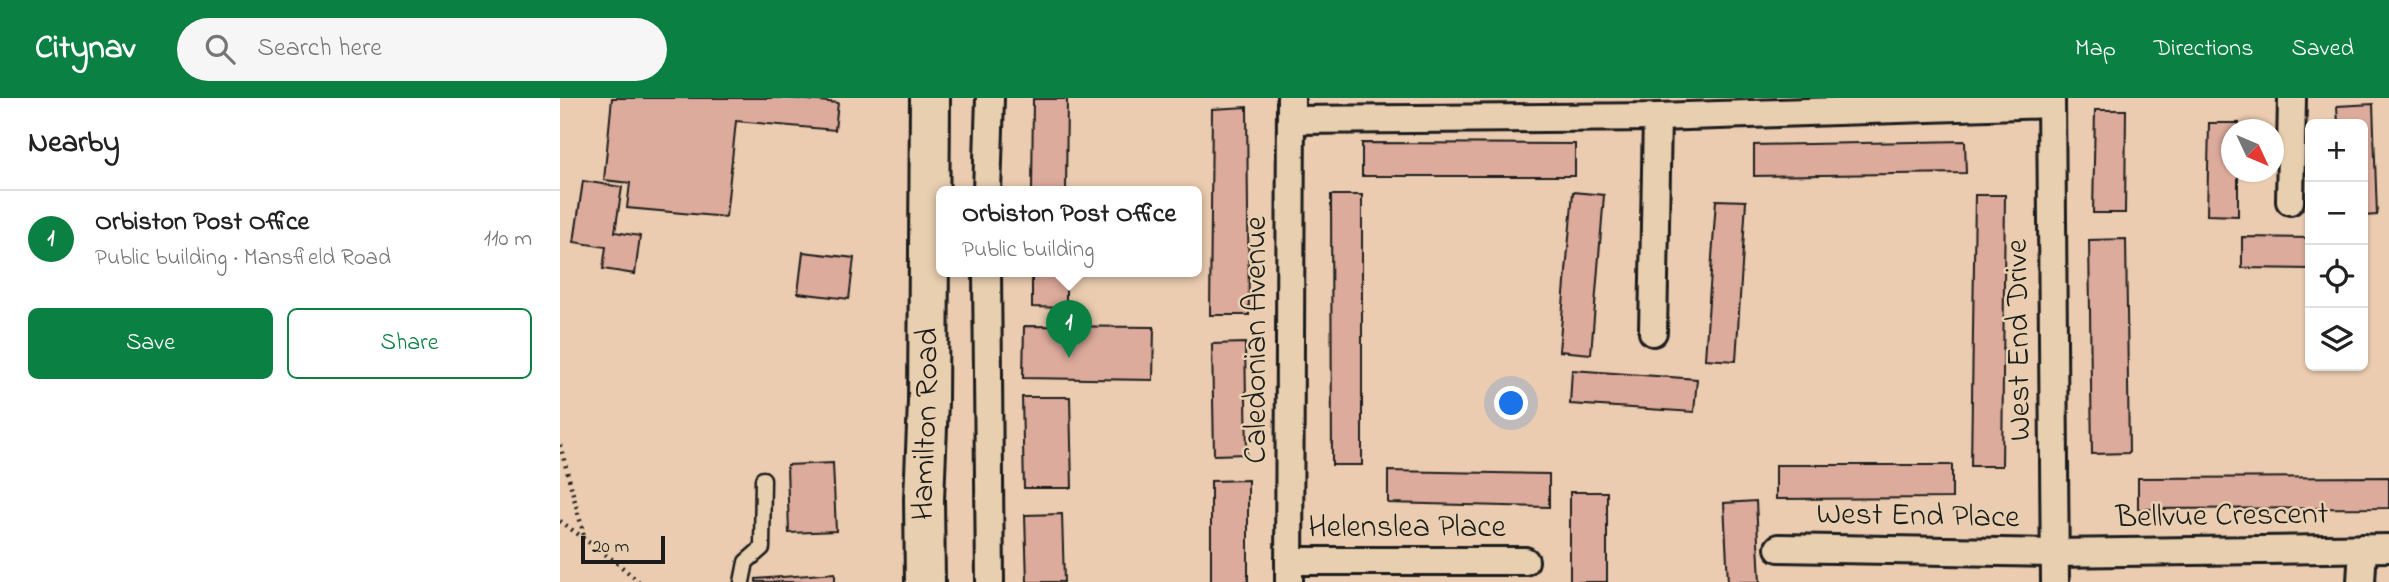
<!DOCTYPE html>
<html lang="en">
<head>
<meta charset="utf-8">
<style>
  body { margin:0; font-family:"Indie Flower",sans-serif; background:#f6f6f6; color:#222 }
  .controls { position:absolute; right:21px; top:21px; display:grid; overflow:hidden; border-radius:10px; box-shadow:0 2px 5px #0004 }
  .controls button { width:63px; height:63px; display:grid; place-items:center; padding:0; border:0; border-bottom:2px solid #e0e0e0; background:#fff; color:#222; font:35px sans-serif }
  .compass { position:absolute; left:1661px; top:21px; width:63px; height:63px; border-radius:50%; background:#fff; box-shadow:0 2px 5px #0004; rotate:134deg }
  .scale { position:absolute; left:21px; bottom:18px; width:84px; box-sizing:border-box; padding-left:7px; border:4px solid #1c1c1c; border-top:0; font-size:19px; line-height:24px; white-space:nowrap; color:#1c1c1c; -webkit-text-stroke:5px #e8cfb0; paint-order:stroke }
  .you { position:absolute; left:952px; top:306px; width:24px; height:24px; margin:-18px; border:5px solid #fff; border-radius:50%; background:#1a73e8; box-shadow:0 0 0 10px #1a73e833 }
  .badge { display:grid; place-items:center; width:46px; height:46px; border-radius:50%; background:#0b8043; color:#fff; font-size:23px; font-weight:700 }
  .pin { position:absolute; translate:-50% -58px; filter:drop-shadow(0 2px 4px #0008) }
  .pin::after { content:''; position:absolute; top:37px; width:24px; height:21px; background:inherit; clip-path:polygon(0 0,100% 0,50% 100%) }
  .popup { position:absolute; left:376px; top:88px; width:266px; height:91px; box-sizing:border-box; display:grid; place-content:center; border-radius:10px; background:#fff; filter:drop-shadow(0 2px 5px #0005); font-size:23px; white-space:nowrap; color:#767676 }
  .popup b { font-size:26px; color:#222 }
  .popup::after { content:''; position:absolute; left:50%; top:100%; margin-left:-14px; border:14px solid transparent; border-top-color:#fff }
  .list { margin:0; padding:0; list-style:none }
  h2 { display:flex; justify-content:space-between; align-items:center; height:91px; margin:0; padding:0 28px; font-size:30px }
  h2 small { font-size:23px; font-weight:400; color:#767676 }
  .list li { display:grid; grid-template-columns:46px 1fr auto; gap:21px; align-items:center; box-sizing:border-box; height:98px; padding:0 28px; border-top:2px solid #e0e0e0 }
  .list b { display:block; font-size:26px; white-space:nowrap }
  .list p { margin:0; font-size:23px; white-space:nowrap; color:#767676 }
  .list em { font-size:23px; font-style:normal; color:#767676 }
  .actions { display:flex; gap:14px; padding:21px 28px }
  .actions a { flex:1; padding:16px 0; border:2px solid #0b8043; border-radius:10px; text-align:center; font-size:24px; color:#0b8043 }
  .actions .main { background:#0b8043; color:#fff }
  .icon { flex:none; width:38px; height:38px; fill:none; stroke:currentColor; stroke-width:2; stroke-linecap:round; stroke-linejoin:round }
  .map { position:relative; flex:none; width:1829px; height:484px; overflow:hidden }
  header { display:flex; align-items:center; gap:42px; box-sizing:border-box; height:98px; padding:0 35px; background:#0b8043; color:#fff }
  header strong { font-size:33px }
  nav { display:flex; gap:38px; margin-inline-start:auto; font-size:24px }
  .search { width:490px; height:63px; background:#f6f6f6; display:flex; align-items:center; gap:18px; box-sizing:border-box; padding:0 24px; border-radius:38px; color:#767676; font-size:26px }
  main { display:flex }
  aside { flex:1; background:#fff }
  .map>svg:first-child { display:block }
  .building { fill:#ddab9c; stroke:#1c1c1c; stroke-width:2 }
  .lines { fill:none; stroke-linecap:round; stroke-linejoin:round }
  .service-casing { stroke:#1c1c1c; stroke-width:19 }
  .minor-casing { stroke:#1c1c1c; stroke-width:32 }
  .secondary-casing { stroke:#1c1c1c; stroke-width:44 }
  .path { stroke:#1c1c1c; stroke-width:4.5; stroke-dasharray:2 5; stroke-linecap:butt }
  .service { stroke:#e8cfb0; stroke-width:14 }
  .minor { stroke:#e8cfb0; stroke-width:26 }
  .secondary { stroke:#e8cfb0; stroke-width:38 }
  .labels { text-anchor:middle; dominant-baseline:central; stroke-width:5; stroke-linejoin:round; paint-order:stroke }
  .street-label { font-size:32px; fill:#1c1c1c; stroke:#e8cfb0 }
</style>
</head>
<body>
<header>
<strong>Citynav</strong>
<div class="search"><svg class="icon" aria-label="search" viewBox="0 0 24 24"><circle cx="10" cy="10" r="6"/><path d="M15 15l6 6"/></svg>Search here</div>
<nav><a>Map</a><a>Directions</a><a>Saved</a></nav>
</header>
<main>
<aside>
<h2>Nearby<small></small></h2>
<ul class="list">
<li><span class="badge">1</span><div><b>Orbiston Post Office</b><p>Public building · Mansfield Road</p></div><em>110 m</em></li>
</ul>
<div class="actions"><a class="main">Save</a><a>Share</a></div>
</aside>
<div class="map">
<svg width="1829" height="484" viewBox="0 0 1829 484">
  <rect width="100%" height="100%" fill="#ebccb0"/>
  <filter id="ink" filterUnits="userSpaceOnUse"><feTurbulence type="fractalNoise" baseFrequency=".0143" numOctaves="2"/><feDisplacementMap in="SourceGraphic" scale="14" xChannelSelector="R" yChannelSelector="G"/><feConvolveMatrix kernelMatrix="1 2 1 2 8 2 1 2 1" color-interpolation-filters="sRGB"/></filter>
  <g filter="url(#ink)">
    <!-- building -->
    <g class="building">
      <path d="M 52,0 L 229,0 L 278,5 L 275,32 L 176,23 L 166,119 L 67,110 L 70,85 L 44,82 Z"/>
      <path d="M 473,1 L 507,1 L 506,94 L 472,94 Z"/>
      <path d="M 1813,6 L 1817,117 L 1803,118 L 1803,26 L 1778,26 L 1777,8 Z"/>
      <path d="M 687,9 L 689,217 L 650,217 L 652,11 Z"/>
      <path d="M 1535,12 L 1566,12 L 1565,115 L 1533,115 Z"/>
      <path d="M 1649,25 L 1679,25 L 1679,32 L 1672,32 L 1672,74 L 1678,74 L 1678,118 L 1647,117 Z"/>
      <path d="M 1405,43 L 1406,75 L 1194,78 L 1194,47 Z"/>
      <path d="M 802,45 L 1015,46 L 1015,78 L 802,78 Z"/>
      <path d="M 23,83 L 62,89 L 55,134 L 80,138 L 75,176 L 43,171 L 46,149 L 14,144 Z"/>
      <path d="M 1013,94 L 1044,97 L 1031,256 L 999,253 Z"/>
      <path d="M 771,97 L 802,97 L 802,367 L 772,367 Z"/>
      <path d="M 1415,97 L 1445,97 L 1442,368 L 1411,368 Z"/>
      <path d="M 1156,102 L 1186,103 L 1176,263 L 1145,261 Z"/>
      <path d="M 1682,139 L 1750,140 L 1750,171 L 1682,170 Z"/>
      <path d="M 1566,141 L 1569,355 L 1532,356 L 1529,142 Z"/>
      <path d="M 243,154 L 294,160 L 289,201 L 238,195 Z"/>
      <path d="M 472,174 L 506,174 L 506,210 L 472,209 Z"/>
      <path d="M 464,228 L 594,229 L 593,282 L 463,280 Z"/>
      <path d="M 685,245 L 687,356 L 654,357 L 652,246 Z"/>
      <path d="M 1012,272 L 1137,281 L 1134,314 L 1010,306 Z"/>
      <path d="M 462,299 L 510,299 L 512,390 L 464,390 Z"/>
      <path d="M 273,365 L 276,433 L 229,435 L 227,367 Z"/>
      <path d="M 1216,367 L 1392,367 L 1392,400 L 1216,401 Z"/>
      <path d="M 828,373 L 989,376 L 989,409 L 828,405 Z"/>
      <path d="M 1829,379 L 1829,410 L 1578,411 L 1578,380 Z"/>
      <path d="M 688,382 L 688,484 L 651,484 L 651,383 Z"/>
      <rect x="1010" y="394" width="37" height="90"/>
      <path d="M 1196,403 L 1200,484 L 1168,484 L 1164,405 Z"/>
      <path d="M 502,416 L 504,484 L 467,484 L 465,417 Z"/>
      <path d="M 275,475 L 275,484 L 196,484 L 196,481 Z"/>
    </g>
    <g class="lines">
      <!-- service casing -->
      <g class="service-casing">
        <path id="service" d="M 182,484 L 186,464 L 202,450 L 203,381"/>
      </g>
      <!-- minor casing -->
      <g class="minor-casing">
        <g id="minor">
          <path d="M 1491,0 L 1495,484"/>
          <path d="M 731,22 L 1097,19 L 1491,6"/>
          <path d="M 427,94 L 430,0"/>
          <path d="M 1730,103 L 1732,0"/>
          <path d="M 427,174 L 430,484"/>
          <path d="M 1093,234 L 1097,19"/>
          <path d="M 1219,450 L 1495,455 L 1829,450"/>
          <path d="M 729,463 L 965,463"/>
          <path d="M 729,484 L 731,0"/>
          <path d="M 1801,484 L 1803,450"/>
        </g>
      </g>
      <!-- secondary casing -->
      <g class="secondary-casing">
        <g id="secondary">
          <path id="s1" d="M 365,484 L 364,401 L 368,304 L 370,0"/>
        </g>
      </g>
      <!-- path -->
      <g class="path">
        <path d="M 0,347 L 25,441"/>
        <path d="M 0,423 L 56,464 L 79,484"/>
      </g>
      <!-- service -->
      <use href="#service" class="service"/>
      <!-- minor -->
      <use href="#minor" class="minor"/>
      <!-- secondary -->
      <use href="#secondary" class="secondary"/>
    </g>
  </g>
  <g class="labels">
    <!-- street labels -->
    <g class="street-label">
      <text transform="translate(697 242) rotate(-90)">Caledonian Avenue</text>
      <text transform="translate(1460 242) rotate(-91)">West End Drive</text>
      <text stroke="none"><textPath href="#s1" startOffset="158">Hamilton Road</textPath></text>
      <text transform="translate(1358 419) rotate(1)">West End Place</text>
      <text transform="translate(1662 419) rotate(-1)">Bellvue Crescent</text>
      <text x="847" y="430">Helenslea Place</text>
    </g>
  </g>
</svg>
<div class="controls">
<button>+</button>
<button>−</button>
<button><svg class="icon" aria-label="locate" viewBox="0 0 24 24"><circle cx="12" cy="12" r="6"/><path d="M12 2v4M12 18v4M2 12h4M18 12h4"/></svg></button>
<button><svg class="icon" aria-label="layers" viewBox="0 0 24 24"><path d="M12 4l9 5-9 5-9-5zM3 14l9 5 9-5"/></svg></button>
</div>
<svg class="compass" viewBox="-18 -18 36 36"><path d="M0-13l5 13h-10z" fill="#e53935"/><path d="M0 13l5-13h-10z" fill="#767676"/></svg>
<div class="scale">20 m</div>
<div class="you"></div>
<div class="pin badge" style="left:509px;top:260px">1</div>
<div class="popup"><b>Orbiston Post Office</b>Public building</div>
</div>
</main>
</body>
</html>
